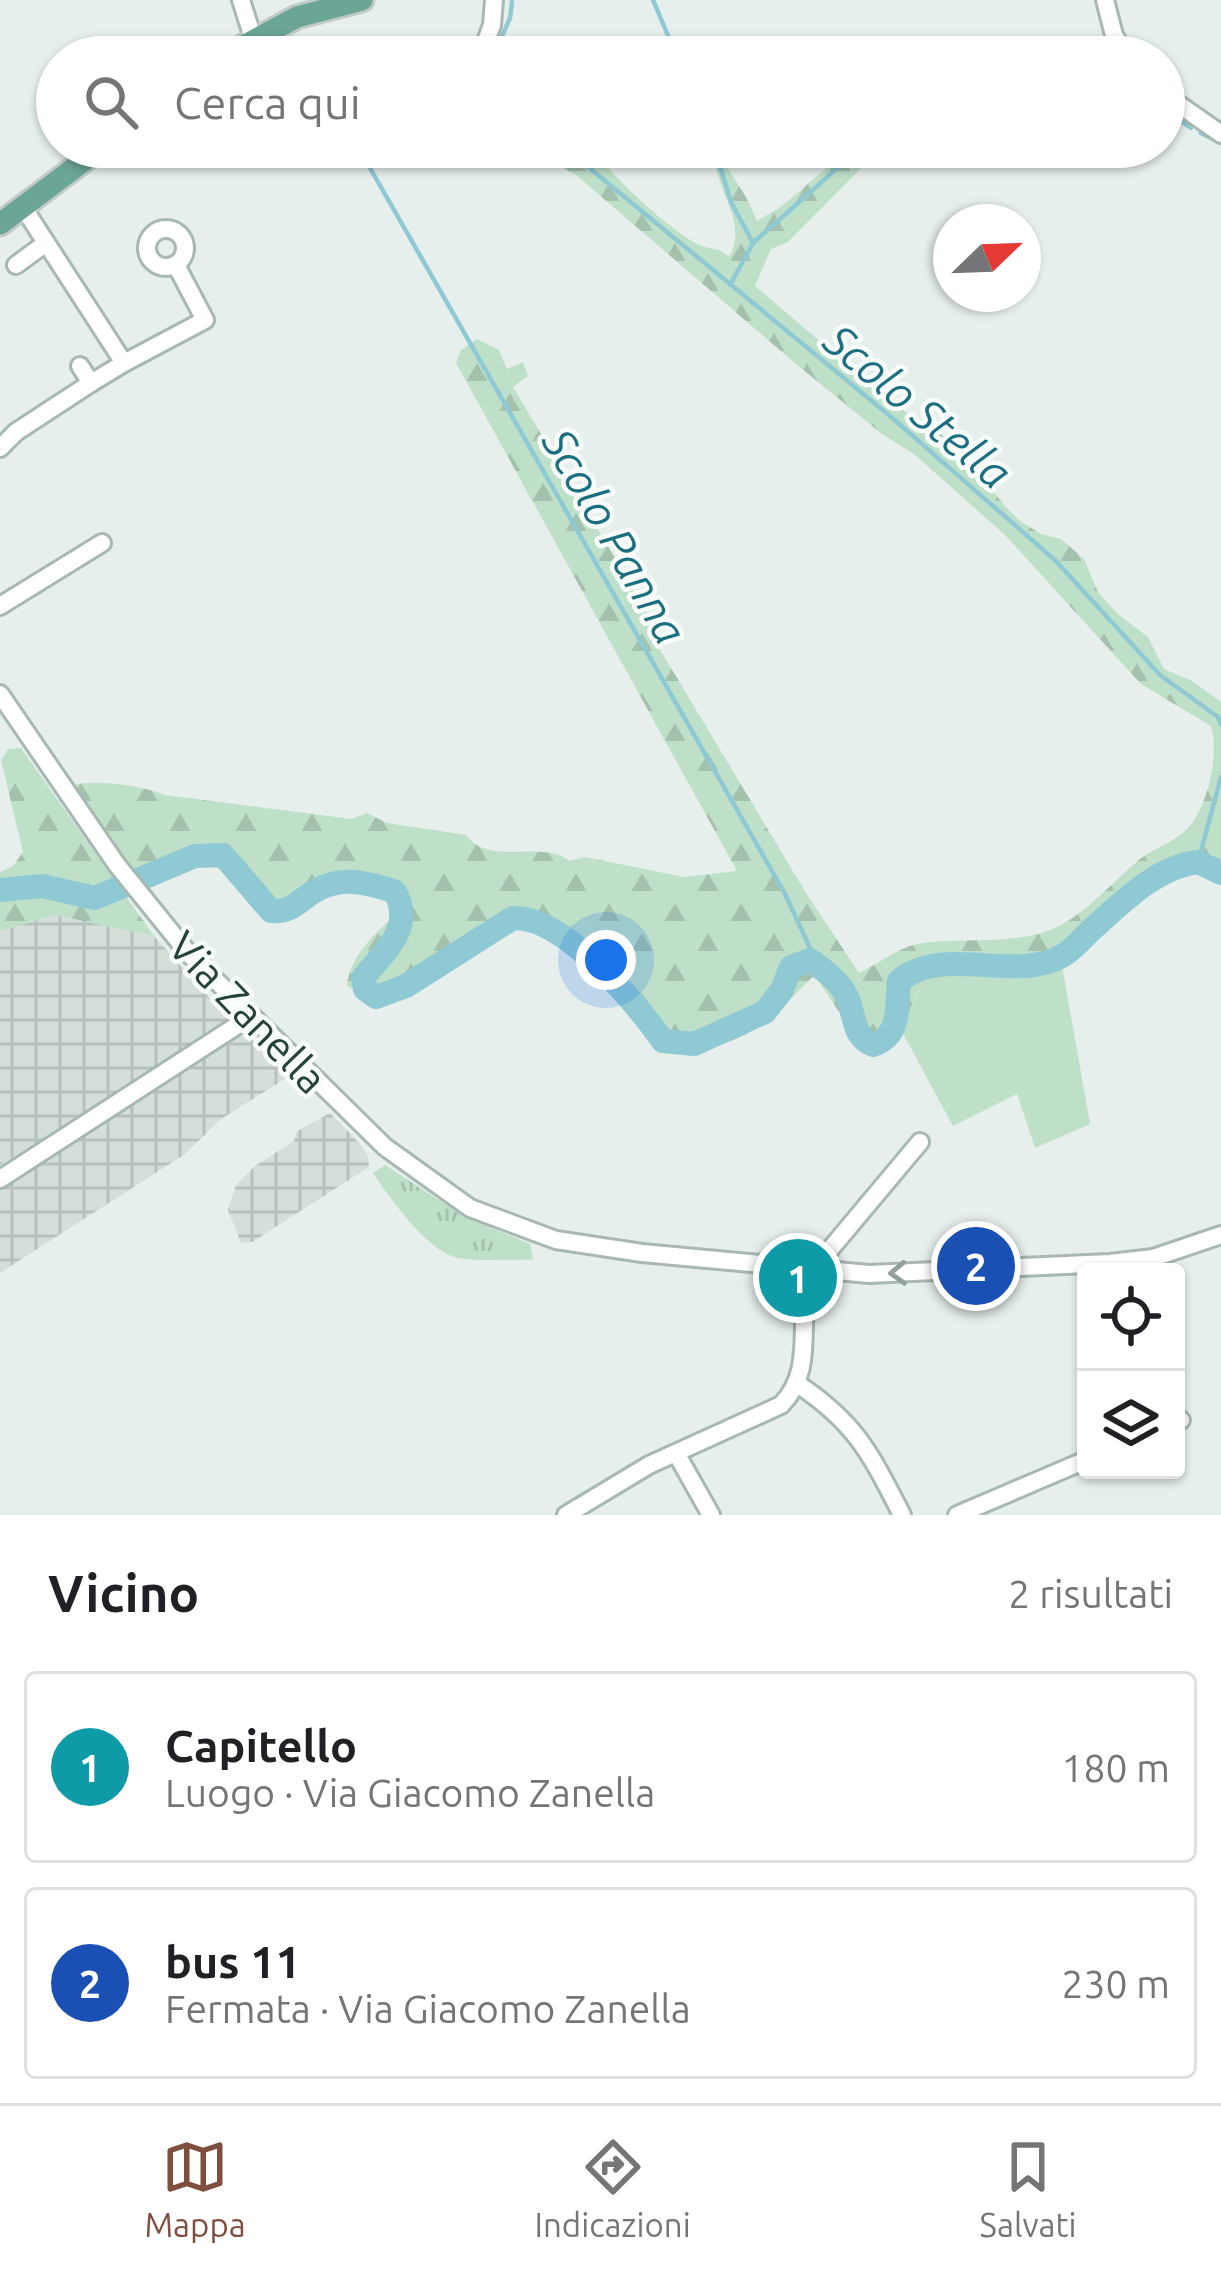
<!DOCTYPE html>
<html lang="it">
<head>
<meta charset="utf-8">
<style>
  body { margin:0; font-family:Ubuntu,sans-serif; background:#f2f2f2; color:#202124 }
  .controls { position:absolute; right:36px; bottom:36px; display:grid; overflow:hidden; border-radius:12px; box-shadow:0 3px 9px #0004 }
  .controls button { width:108px; height:108px; display:grid; place-items:center; padding:0; border:0; border-bottom:3px solid #e0e0e0; background:#fff; color:#202124; font:60px sans-serif }
  .compass { position:absolute; left:933px; top:204px; width:108px; height:108px; border-radius:50%; background:#fff; box-shadow:0 3px 9px #0004; rotate:67deg }
  .you { position:absolute; left:606px; top:960px; width:42px; height:42px; margin:-30px; border:9px solid #fff; border-radius:50%; background:#1a73e8; box-shadow:0 0 0 18px #1a73e833 }
  .badge { display:grid; place-items:center; width:78px; height:78px; border-radius:50%; background:#7f4e3f; color:#fff; font-size:39px; font-weight:700 }
  .pin { position:absolute; translate:-50% -50%; border:6px solid #fff; box-shadow:0 3px 12px #0006 }
  .list { margin:0; padding:0; list-style:none }
  h2 { display:flex; justify-content:space-between; align-items:center; height:156px; margin:0; padding:0 48px; font-size:51px }
  h2 small { font-size:39px; font-weight:400; color:#757577 }
  .list li { display:grid; grid-template-columns:78px 1fr auto; gap:36px; align-items:center; box-sizing:border-box; height:192px; margin:0 24px 24px; padding:0 24px; border:3px solid #e0e0e0; border-radius:12px }
  .list b { display:block; font-size:45px; white-space:nowrap }
  .list p { margin:0; font-size:39px; white-space:nowrap; color:#757577 }
  .list em { font-size:39px; font-style:normal; color:#757577 }
  .icon { flex:none; width:66px; height:66px; fill:none; stroke:currentColor; stroke-width:2; stroke-linecap:round; stroke-linejoin:round }
  .map { position:relative; flex:none; width:1221px; height:1515px; overflow:hidden }
  .search { position:absolute; background:#fff; box-shadow:0 3px 9px #0004; left:36px; right:36px; top:36px; height:132px; display:flex; align-items:center; gap:30px; box-sizing:border-box; padding:0 42px; border-radius:66px; color:#757577; font-size:45px }
  .sheet { height:588px; background:#fff }
  nav { display:flex; justify-content:space-around; align-items:center; box-sizing:border-box; height:168px; border-top:3px solid #e0e0e0; background:#fff; font-size:33px; color:#757577 }
  nav a { display:grid; justify-items:center; gap:6px }
  nav .on { color:#7f4e3f }
  .map>svg:first-child { display:block }
  .industrial { fill:url(#industrial-grid) }
  .grass { fill:url(#grass-tufts) }
  .forest { fill:url(#forest-firs) }
  .garden { fill:#bfe0c8 }
  .lines { fill:none; stroke-linecap:round; stroke-linejoin:round }
  .stream { stroke:#8ec9d4; stroke-width:4.5 }
  .river { stroke:#8ec9d4; stroke-width:24 }
  .minor-casing { stroke:#a8b8b2; stroke-width:22 }
  .major-casing { stroke:#c2cac8; stroke-width:27 }
  .minor { stroke:#fff; stroke-width:16 }
  .major { stroke:#6aa596; stroke-width:21 }
  .oneway { stroke:#92a09c }
  .labels { text-anchor:middle; dominant-baseline:central; stroke-width:9; stroke-linejoin:round; paint-order:stroke }
  .street-label { font-size:42px; fill:#24423a; stroke:#f7fbf9 }
  .water-label { font-size:45px; font-style:italic; fill:#1c6f80; stroke:#f7fbf9 }
</style>
</head>
<body>
<div class="map">
<svg width="1221" height="1515" viewBox="0 0 1221 1515">
  <defs>
    <pattern id="industrial-grid" width="8" height="8" patternUnits="userSpaceOnUse" patternTransform="scale(3)"><rect width="8" height="8" fill="#d4dfda"/><path d="M0 4h8M4 0v8" fill="none" stroke="#b6c1bc"/></pattern>
    <pattern id="grass-tufts" width="24" height="20" patternUnits="userSpaceOnUse" patternTransform="scale(3)"><rect width="24" height="20" fill="#bfe0c8"/><path d="M3 7l-1-3M5 7V3M7 7l1-3M15 17l-1-3M17 17v-4M19 17l1-3" fill="none" stroke="#a4c1ad"/></pattern>
    <pattern id="forest-firs" width="22" height="20" patternUnits="userSpaceOnUse" patternTransform="scale(3)"><rect width="22" height="20" fill="#bfe0c8"/><path d="M5 1l3.5 6h-7zM16 11l3.5 6h-7z" fill="#a4c1ad"/></pattern>
  </defs>
  <rect width="100%" height="100%" fill="#e6efeb"/>
  <!-- industrial -->
  <g class="industrial">
    <path d="M 55,915 L 154,936 L 233,1024 L 0,1165 L 0,931 Z"/>
    <path d="M 247,1034 L 288,1077 L 221,1119 L 185,1154 L 0,1273 L 0,1187 L 234,1037 Z"/>
    <path d="M 330,1113 L 360,1144 L 368,1156 L 369,1167 L 252,1242 L 241,1243 L 228,1210 L 236,1185 L 255,1166 L 294,1141 L 296,1132 Z"/>
  </g>
  <!-- grass -->
  <path class="grass" d="M 385,1165 L 465,1217 L 530,1244 L 533,1260 C 515,1259 468,1262 454,1257 C 425,1248 390,1198 373,1173 Z"/>
  <!-- forest -->
  <g class="forest">
    <path d="M 512,147 L 590,147 C 617,180 659,221 695,243 C 707,250 719,246 729,257 C 748,223 719,197 716,163 L 723,161 L 746,197 L 757,221 L 782,206 L 851,147 L 882,147 L 788,242 L 771,249 L 755,286 L 895,405 L 957,445 L 1004,505 L 1020,521 L 1041,534 L 1061,539 L 1084,559 L 1098,592 L 1118,614 L 1148,637 L 1164,669 L 1192,681 L 1221,702 L 1221,878 L 1194,867 C 1140,882 1101,928 1062,965 L 921,985 L 901,1030 L 866,1054 L 815,975 C 798,989 785,1008 768,1021 C 744,1039 691,1061 661,1046 C 649,1039 642,1020 633,1009 C 611,982 559,928 524,923 L 396,1000 C 374,1003 363,1000 347,985 C 350,957 374,934 394,916 L 394,898 C 336,886 325,894 275,921 C 259,916 253,910 246,896 C 219,845 185,873 145,890 L 74,785 C 95,779 144,786 165,795 L 352,819 L 367,813 L 387,823 L 466,835 C 489,867 540,839 570,861 L 585,857 L 684,877 L 737,871 L 456,363 L 461,350 L 477,339 L 499,350 L 507,369 L 523,362 L 528,376 L 513,387 L 622,570 C 632,597 655,613 656,643 L 806,893 L 859,973 C 878,964 898,948 917,944 C 960,937 1004,945 1045,932 C 1080,921 1112,882 1140,859 C 1157,846 1179,841 1192,823 C 1209,800 1219,753 1211,726 L 1141,684 L 1005,535 L 914,454 L 882,434 L 796,364 L 576,175 L 556,164 L 544,166 Z"/>
    <path d="M 20,748 L 21,748 L 154,936 L 55,915 L 0,931 L 0,872 L 13,866 L 23,852 L 1,760 L 8,749 Z"/>
  </g>
  <!-- garden -->
  <path class="garden" d="M 1062,965 L 1090,1124 L 1035,1148 L 1017,1094 L 953,1126 L 901,1030 L 921,985 L 932,973 Z"/>
  <g class="lines">
    <!-- stream -->
    <g class="stream">
      <path d="M 653,0 L 677,57"/>
      <path d="M 295,39 L 306,57"/>
      <path d="M 493,57 L 510,18 L 512,2"/>
      <path d="M 1084,57 L 1098,52 L 1107,57"/>
      <path d="M 1164,109 L 1191,128"/>
      <path d="M 1201,133 L 1221,143"/>
      <path d="M 358,147 L 784,892 L 810,948 L 810,960"/>
      <path d="M 564,147 L 890,416 L 1056,561 L 1160,675 L 1218,717 L 1221,724"/>
      <path d="M 714,147 L 731,202 L 752,241"/>
      <path d="M 730,285 L 753,243 L 861,147"/>
      <path d="M 1198,862 L 1221,777"/>
    </g>
    <!-- river -->
    <path class="river" d="M 0,890 L 42,886 L 95,898 L 195,856 L 223,855 L 271,911 C 292,913 298,901 315,891 C 341,875 367,883 394,891 C 416,926 385,951 363,978 L 365,989 L 376,997 L 406,986 L 513,918 C 564,916 635,1002 663,1041 L 694,1044 L 765,1012 L 782,990 L 791,967 L 810,960 C 823,969 839,981 846,995 C 856,1014 851,1036 873,1045 C 902,1035 896,1007 899,981 C 943,944 1014,983 1062,956 C 1072,951 1082,939 1090,931 C 1121,904 1155,867 1198,862 L 1221,873"/>
    <!-- minor casing -->
    <g class="minor-casing">
      <g id="minor">
        <path d="M 241,0 L 253,38"/>
        <path d="M 1105,0 L 1114,35 L 1127,57"/>
        <path d="M 480,57 L 492,25 L 494,0"/>
        <path d="M 1164,94 L 1221,134"/>
        <path d="M 23,207 L 124,363 L 205,320 L 176,265"/>
        <circle cx="166" cy="248" r="19"/>
        <path d="M 16,265 L 46,243"/>
        <path d="M 80,366 L 91,383 L 124,363"/>
        <path d="M 0,448 L 16,432 L 91,383"/>
        <path d="M 0,606 L 102,543"/>
        <path d="M 0,694 L 117,865 L 189,954 L 385,1147 L 470,1208 L 556,1240 L 642,1253 L 869,1274 L 1110,1263 L 1153,1258 L 1221,1235"/>
        <path d="M 0,1179 L 250,1017"/>
        <path d="M 799,1385 C 857,1424 871,1455 902,1515"/>
        <path d="M 1176,1422 L 1181,1420"/>
        <path d="M 676,1453 L 711,1515"/>
        <path d="M 566,1515 L 649,1465 L 781,1405 C 818,1368 794,1316 812,1271 L 920,1142"/>
        <path d="M 957,1515 L 1086,1460"/>
      </g>
    </g>
    <!-- major casing -->
    <g class="major-casing">
      <g id="major">
        <path d="M 223,57 L 297,17 L 362,0"/>
        <path d="M 0,224 L 102,147"/>
      </g>
    </g>
    <!-- minor -->
    <use href="#minor" class="minor"/>
    <!-- major -->
    <use href="#major" class="major"/>
  </g>
  <!-- one-way arrows -->
  <defs><path id="oneway-chevron" d="M-2-3.5L2.5 0L-2 3.5" fill="none" stroke-width="1.6" stroke-linecap="round" stroke-linejoin="round" transform="scale(3)"/></defs>
  <use class="oneway" href="#oneway-chevron" transform="translate(898 1273) rotate(178)"/>
  <g class="labels">
    <!-- street labels -->
    <g class="street-label">
      <text transform="translate(248 1012) rotate(46)">Via Zanella</text>
    </g>
    <!-- water labels -->
    <g class="water-label">
      <text transform="translate(918 406) rotate(40)">Scolo Stella</text>
      <text transform="translate(615 536) rotate(60)">Scolo Panna</text>
    </g>
  </g>
</svg>
<div class="controls">
<button><svg class="icon" aria-label="locate" viewBox="0 0 24 24"><circle cx="12" cy="12" r="6"/><path d="M12 2v4M12 18v4M2 12h4M18 12h4"/></svg></button>
<button><svg class="icon" aria-label="layers" viewBox="0 0 24 24"><path d="M12 4l9 5-9 5-9-5zM3 14l9 5 9-5"/></svg></button>
</div>
<svg class="compass" viewBox="-18 -18 36 36"><path d="M0-13l5 13h-10z" fill="#e53935"/><path d="M0 13l5-13h-10z" fill="#757577"/></svg>
<div class="you"></div>
<div class="pin badge" style="left:798px;top:1278px;background:#0f9aa8">1</div>
<div class="pin badge" style="left:976px;top:1266px;background:#1a4fb4">2</div>
<div class="search"><svg class="icon" aria-label="search" viewBox="0 0 24 24"><circle cx="10" cy="10" r="6"/><path d="M15 15l6 6"/></svg>Cerca qui</div>
</div>
<section class="sheet">
<h2>Vicino<small>2 risultati</small></h2>
<ul class="list">
<li><span class="badge" style="background:#0f9aa8">1</span><div><b>Capitello</b><p>Luogo · Via Giacomo Zanella</p></div><em>180 m</em></li>
<li><span class="badge" style="background:#1a4fb4">2</span><div><b>bus 11</b><p>Fermata · Via Giacomo Zanella</p></div><em>230 m</em></li>
</ul>
</section>
<nav>
<a class="on"><svg class="icon" aria-label="map" viewBox="0 0 24 24"><path d="M3 6l6-2 6 2 6-2v14l-6 2-6-2-6 2zM9 4v14M15 6v14"/></svg>Mappa</a>
<a><svg class="icon" aria-label="directions" viewBox="0 0 24 24"><path d="M12 3l9 9-9 9-9-9zM9 14v-3h6M13 9l2 2-2 2"/></svg>Indicazioni</a>
<a><svg class="icon" aria-label="saved" viewBox="0 0 24 24"><path d="M7 4h10v16l-5-4-5 4z"/></svg>Salvati</a>
</nav>
</body>
</html>
